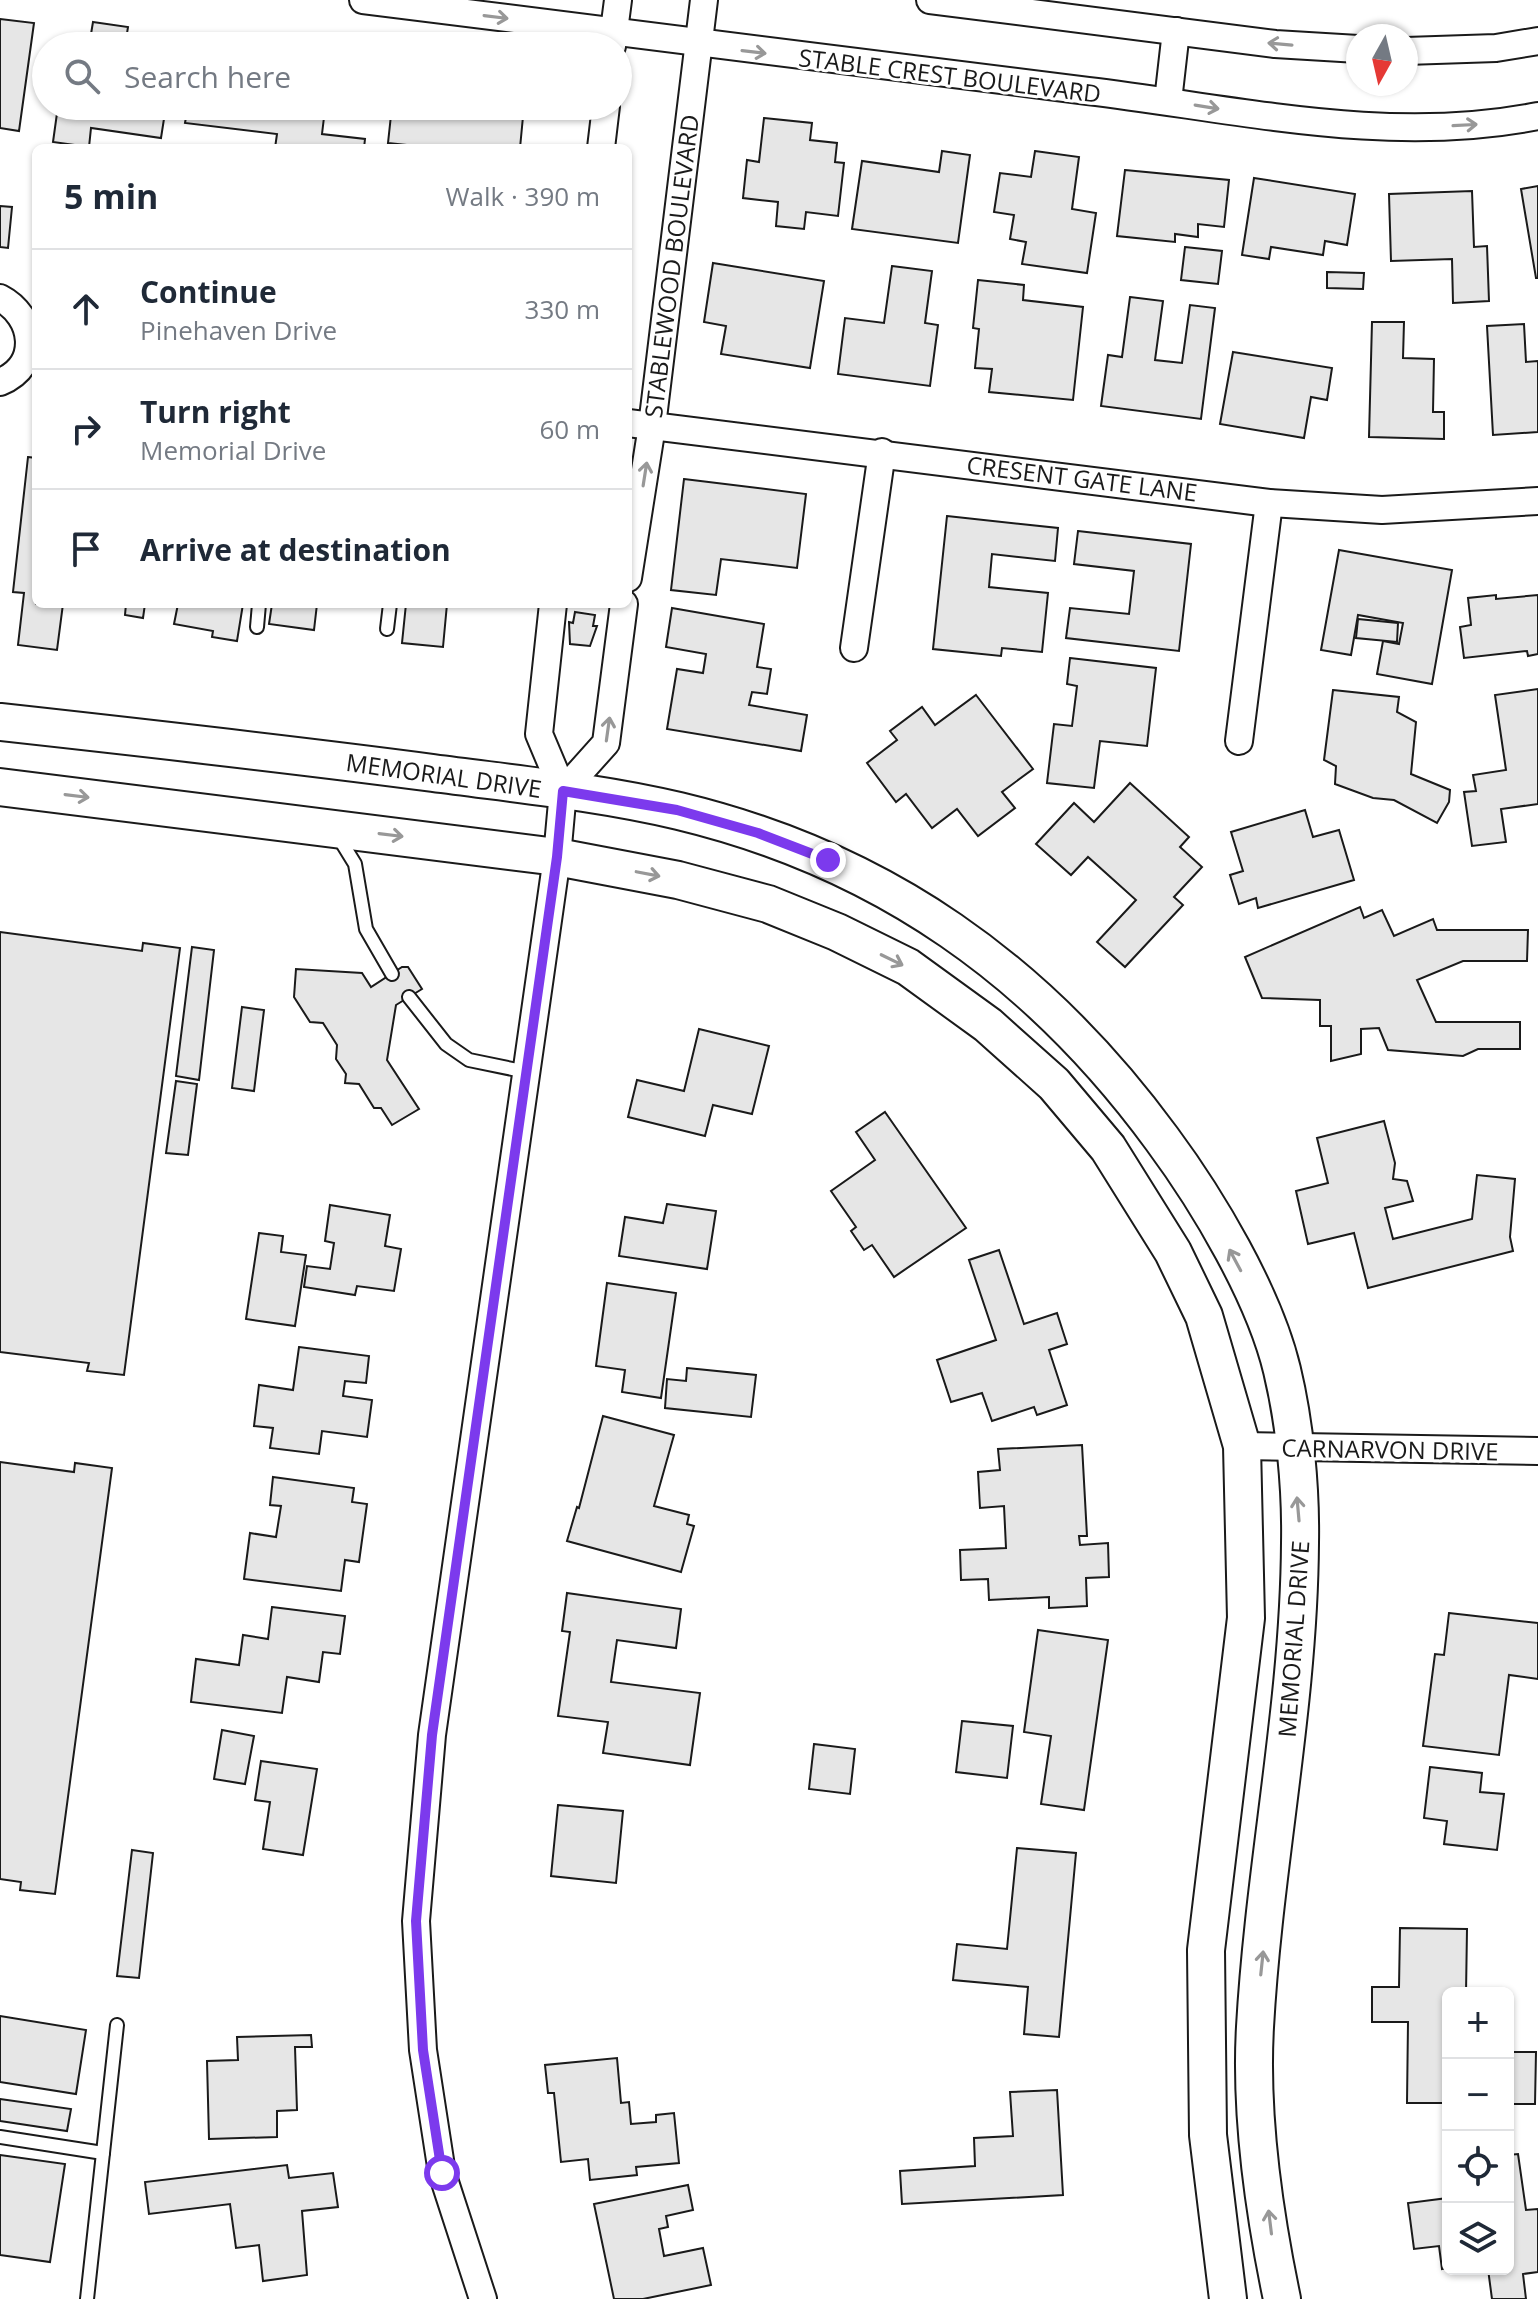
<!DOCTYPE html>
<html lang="en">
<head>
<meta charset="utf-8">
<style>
  body { margin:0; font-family:"Open Sans",sans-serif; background:#f6f6f7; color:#1f2937 }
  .controls { position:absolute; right:24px; bottom:24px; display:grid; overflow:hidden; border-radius:12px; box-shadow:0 2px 6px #0004 }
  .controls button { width:72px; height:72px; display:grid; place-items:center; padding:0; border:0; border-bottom:2px solid #e0e1e3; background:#fff; color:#1f2937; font:40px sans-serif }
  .compass { position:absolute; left:1346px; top:24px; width:72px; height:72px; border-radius:50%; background:#fff; box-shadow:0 2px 6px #0004; rotate:188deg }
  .stop { position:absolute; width:24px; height:24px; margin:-18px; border:6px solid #7c3aed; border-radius:50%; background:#fff }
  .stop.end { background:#7c3aed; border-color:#fff; box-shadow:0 2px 8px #0008 }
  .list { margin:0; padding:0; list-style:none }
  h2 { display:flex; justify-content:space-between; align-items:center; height:104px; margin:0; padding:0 32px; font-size:34px }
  h2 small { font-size:26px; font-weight:400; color:#747a83 }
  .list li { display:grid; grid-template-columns:52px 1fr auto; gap:24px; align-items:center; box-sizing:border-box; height:120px; padding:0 32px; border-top:2px solid #e0e1e3 }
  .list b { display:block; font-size:30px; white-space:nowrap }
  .list p { margin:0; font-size:26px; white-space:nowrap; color:#747a83 }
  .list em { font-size:26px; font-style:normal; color:#747a83 }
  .icon { flex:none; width:44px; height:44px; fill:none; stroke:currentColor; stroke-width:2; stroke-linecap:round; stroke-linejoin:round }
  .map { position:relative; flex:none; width:1538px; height:2299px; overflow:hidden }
  .search { position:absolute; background:#fff; box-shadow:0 2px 6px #0004; left:32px; top:32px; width:600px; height:88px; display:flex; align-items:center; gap:20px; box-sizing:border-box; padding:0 28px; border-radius:44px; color:#747a83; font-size:30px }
  .panel { position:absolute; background:#fff; box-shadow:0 2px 6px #0004; left:32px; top:144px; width:600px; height:464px; border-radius:12px }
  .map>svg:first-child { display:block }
  .building { fill:#e6e6e6; stroke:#1a1a1a; stroke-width:2 }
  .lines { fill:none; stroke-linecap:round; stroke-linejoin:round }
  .service-casing { stroke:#1a1a1a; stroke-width:16 }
  .minor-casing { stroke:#1a1a1a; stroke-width:30 }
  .secondary-casing { stroke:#1a1a1a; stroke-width:40 }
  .service { stroke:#fff; stroke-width:12 }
  .minor { stroke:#fff; stroke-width:26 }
  .secondary { stroke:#fff; stroke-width:36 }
  .oneway { stroke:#989898 }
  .route { stroke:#7c3aed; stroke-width:10 }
  .labels { text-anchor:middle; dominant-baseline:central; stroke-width:6; stroke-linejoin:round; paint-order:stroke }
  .street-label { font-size:24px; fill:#1a1a1a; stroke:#fff }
</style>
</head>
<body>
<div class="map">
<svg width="1538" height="2299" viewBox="0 0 1538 2299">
  <rect width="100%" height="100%" fill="#fff"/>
  <!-- building -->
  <g class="building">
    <path d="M 0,19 L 34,23 L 19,131 L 0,128 Z"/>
    <path d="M 93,22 L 128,27 L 125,46 L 89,46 Z"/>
    <path d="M 146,39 L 175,43 L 174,46 L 145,46 Z"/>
    <path d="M 58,106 L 166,106 L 161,138 L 91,128 L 89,147 L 53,142 Z"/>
    <path d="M 188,106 L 313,106 L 325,109 L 322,134 L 365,139 L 364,148 L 275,148 L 277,134 L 185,123 Z"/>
    <path d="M 392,106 L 524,106 L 520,148 L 435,148 L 388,143 Z"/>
    <path d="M 764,118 L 812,123 L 810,140 L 837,143 L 835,162 L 844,163 L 838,216 L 806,212 L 804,229 L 776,226 L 778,202 L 743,198 L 747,160 L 759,162 Z"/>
    <path d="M 942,151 L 970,155 L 958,243 L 852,229 L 862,161 L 939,172 Z"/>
    <path d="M 1035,151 L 1079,157 L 1072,209 L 1096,213 L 1087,273 L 1022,264 L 1026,242 L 1010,239 L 1014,215 L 994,212 L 1000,173 L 1031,177 Z"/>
    <path d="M 1125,170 L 1229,180 L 1224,227 L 1198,224 L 1198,237 L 1175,234 L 1175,242 L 1117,236 Z"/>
    <path d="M 1254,178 L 1355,194 L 1347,245 L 1325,241 L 1323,255 L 1271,247 L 1269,259 L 1242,255 Z"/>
    <path d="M 1538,186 L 1538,278 L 1536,278 L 1521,189 Z"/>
    <path d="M 1472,191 L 1474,247 L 1487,246 L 1489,301 L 1453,303 L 1452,259 L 1391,261 L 1389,194 Z"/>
    <path d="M 0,206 L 12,207 L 8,248 L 0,247 Z"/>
    <path d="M 1185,247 L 1222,251 L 1218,284 L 1181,280 Z"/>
    <path d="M 713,263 L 824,281 L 810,368 L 721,354 L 726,326 L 704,322 Z"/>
    <path d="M 892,266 L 932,271 L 925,323 L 938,325 L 930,386 L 838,374 L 845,318 L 884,323 Z"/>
    <path d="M 1327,272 L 1364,273 L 1363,289 L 1327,288 Z"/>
    <path d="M 978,280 L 1024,285 L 1023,300 L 1083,307 L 1073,400 L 989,392 L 992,369 L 975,368 L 979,329 L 973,328 Z"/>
    <path d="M 1130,297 L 1163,301 L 1155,360 L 1182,363 L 1190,305 L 1215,308 L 1201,419 L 1101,406 L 1108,355 L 1122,357 Z"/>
    <path d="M 1372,322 L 1404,322 L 1403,358 L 1434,359 L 1433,412 L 1444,412 L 1444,439 L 1369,437 Z"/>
    <path d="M 1524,324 L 1526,362 L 1538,361 L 1538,432 L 1493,435 L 1487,326 Z"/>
    <path d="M 1233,352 L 1332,368 L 1327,400 L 1311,397 L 1304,438 L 1220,424 Z"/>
    <path d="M 28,457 L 36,458 L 36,604 L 63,604 L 57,650 L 18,645 L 24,593 L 13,592 Z"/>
    <path d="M 684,479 L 806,494 L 797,568 L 721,559 L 716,595 L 671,590 Z"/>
    <path d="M 947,516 L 1058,528 L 1055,561 L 992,554 L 989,587 L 1048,593 L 1042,652 L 1002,648 L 1001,656 L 933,649 Z"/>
    <path d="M 1078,531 L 1191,544 L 1179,651 L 1066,638 L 1070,608 L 1129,614 L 1134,571 L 1074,564 Z"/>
    <path d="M 1339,550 L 1452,570 L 1432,684 L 1377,674 L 1383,641 L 1399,644 L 1403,623 L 1358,615 L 1351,655 L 1321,650 Z"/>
    <path d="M 1496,595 L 1496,599 L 1538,595 L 1538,654 L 1528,656 L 1527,651 L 1464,658 L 1460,627 L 1471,625 L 1468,598 Z"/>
    <path d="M 126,604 L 145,604 L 143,618 L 125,615 Z"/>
    <path d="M 178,604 L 243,604 L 237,641 L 212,637 L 213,631 L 174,624 Z"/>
    <path d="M 272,604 L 317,604 L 314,630 L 269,624 Z"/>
    <path d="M 406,604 L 447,604 L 443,647 L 402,643 Z"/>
    <path d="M 672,608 L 764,624 L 757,667 L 771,669 L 767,694 L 752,692 L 749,705 L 807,715 L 801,751 L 667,729 L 677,669 L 703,673 L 706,654 L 666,647 Z"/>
    <path d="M 575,612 L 595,615 L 593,626 L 597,626 L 590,646 L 570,644 L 569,622 L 573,623 Z"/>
    <path d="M 1358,619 L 1398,623 L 1397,642 L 1356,638 Z"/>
    <path d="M 1070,658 L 1156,668 L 1147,746 L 1100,741 L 1094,788 L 1047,783 L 1054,724 L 1072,726 L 1077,686 L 1067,684 Z"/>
    <path d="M 1538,689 L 1538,804 L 1501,809 L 1506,842 L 1472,846 L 1464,792 L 1476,791 L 1473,775 L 1506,770 L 1495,695 Z"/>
    <path d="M 1333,690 L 1399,697 L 1397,712 L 1416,722 L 1411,774 L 1450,790 L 1449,802 L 1437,823 L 1394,800 L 1373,798 L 1335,784 L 1336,766 L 1324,760 Z"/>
    <path d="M 976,695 L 1033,769 L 1002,792 L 1015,808 L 978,836 L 957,809 L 932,828 L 906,794 L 896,802 L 867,763 L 897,740 L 890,731 L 922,707 L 935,725 Z"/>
    <path d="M 1130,783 L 1189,837 L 1180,847 L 1202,867 L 1174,897 L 1183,905 L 1125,967 L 1097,942 L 1136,900 L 1088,857 L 1071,875 L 1036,844 L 1074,803 L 1094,822 Z"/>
    <path d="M 1305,810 L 1313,837 L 1339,830 L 1354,880 L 1258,908 L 1256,898 L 1239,904 L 1230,875 L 1243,871 L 1231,832 Z"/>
    <path d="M 1360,907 L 1364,918 L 1382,910 L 1394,936 L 1433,919 L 1437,930 L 1528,930 L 1527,961 L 1463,961 L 1417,980 L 1436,1022 L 1520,1022 L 1520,1049 L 1478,1049 L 1463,1056 L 1388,1050 L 1379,1028 L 1361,1029 L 1361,1054 L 1331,1061 L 1331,1026 L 1320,1026 L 1320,1000 L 1262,998 L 1245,957 Z"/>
    <path d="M 0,932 L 142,951 L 143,943 L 180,948 L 124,1375 L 87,1371 L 89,1363 L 0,1352 Z"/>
    <path d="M 192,947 L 214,950 L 199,1080 L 176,1076 Z"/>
    <path d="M 402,967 L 408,967 L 422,989 L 396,1005 L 387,1060 L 419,1109 L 392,1125 L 381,1108 L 374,1108 L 359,1084 L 345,1083 L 346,1074 L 336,1059 L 337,1045 L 323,1023 L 310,1022 L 294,997 L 296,969 L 362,973 L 371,987 Z"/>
    <path d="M 242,1007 L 264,1010 L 254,1091 L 232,1088 Z"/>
    <path d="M 699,1029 L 769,1046 L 752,1114 L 713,1105 L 705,1136 L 628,1117 L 637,1080 L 684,1091 Z"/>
    <path d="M 176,1081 L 197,1084 L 188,1155 L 166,1153 Z"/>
    <path d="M 885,1112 L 966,1228 L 894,1277 L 872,1245 L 864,1250 L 851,1231 L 856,1227 L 831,1191 L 875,1160 L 856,1132 Z"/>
    <path d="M 1384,1121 L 1395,1163 L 1393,1179 L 1407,1181 L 1413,1201 L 1385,1208 L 1393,1239 L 1472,1219 L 1477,1175 L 1515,1179 L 1510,1237 L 1513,1251 L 1368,1288 L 1354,1233 L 1308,1244 L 1296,1191 L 1328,1183 L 1317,1138 Z"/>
    <path d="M 667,1204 L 716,1211 L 707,1269 L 619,1256 L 625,1217 L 663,1223 Z"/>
    <path d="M 330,1205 L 390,1215 L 385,1246 L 401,1249 L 394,1291 L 357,1286 L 355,1295 L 304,1287 L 307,1266 L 330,1269 L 334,1243 L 325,1241 Z"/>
    <path d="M 259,1233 L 283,1236 L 281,1252 L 306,1255 L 295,1326 L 246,1319 Z"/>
    <path d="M 999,1250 L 1024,1324 L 1057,1313 L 1067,1344 L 1049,1350 L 1067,1405 L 1037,1415 L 1034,1407 L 992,1421 L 982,1393 L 951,1402 L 937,1360 L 996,1340 L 969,1260 Z"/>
    <path d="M 607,1283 L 676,1293 L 661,1398 L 622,1392 L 625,1370 L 596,1366 Z"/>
    <path d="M 299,1347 L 369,1356 L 366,1383 L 345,1381 L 343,1396 L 372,1400 L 367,1437 L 322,1431 L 319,1454 L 270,1448 L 273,1428 L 254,1426 L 259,1385 L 293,1390 Z"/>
    <path d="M 687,1368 L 756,1375 L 751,1417 L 665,1408 L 667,1379 L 686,1381 Z"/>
    <path d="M 603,1416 L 674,1435 L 654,1506 L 689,1515 L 687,1524 L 694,1526 L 681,1572 L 567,1541 L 577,1507 L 579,1508 Z"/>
    <path d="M 1082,1445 L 1087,1536 L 1079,1536 L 1080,1545 L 1108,1543 L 1109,1577 L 1086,1578 L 1087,1606 L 1049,1608 L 1049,1597 L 989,1600 L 988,1579 L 961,1580 L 960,1550 L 1006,1548 L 1004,1506 L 980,1508 L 978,1472 L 1000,1470 L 998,1449 Z"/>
    <path d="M 0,1462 L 74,1472 L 75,1463 L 112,1468 L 55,1894 L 20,1890 L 21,1882 L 0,1879 Z"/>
    <path d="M 273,1477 L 354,1488 L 352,1502 L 367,1504 L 359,1562 L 345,1560 L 341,1591 L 244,1579 L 250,1533 L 276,1537 L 281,1506 L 270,1505 Z"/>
    <path d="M 567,1593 L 681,1609 L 676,1648 L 617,1640 L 611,1682 L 700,1693 L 690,1765 L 603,1753 L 608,1722 L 558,1716 L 570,1632 L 562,1631 Z"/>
    <path d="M 272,1607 L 345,1616 L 340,1654 L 323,1652 L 319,1682 L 287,1677 L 282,1713 L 191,1702 L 196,1659 L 239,1665 L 243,1635 L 268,1639 Z"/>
    <path d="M 1449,1613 L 1538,1623 L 1538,1679 L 1509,1675 L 1499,1755 L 1423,1746 L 1435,1654 L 1444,1655 Z"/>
    <path d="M 1038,1630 L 1108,1640 L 1084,1810 L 1041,1804 L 1051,1736 L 1024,1732 Z"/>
    <path d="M 962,1721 L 1013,1726 L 1007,1778 L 956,1772 Z"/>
    <path d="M 222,1730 L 254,1736 L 245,1784 L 214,1779 Z"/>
    <path d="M 814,1744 L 855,1749 L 850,1794 L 809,1789 Z"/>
    <path d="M 261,1761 L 317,1769 L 303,1855 L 263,1849 L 270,1802 L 255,1800 Z"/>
    <path d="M 1430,1767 L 1482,1773 L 1480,1792 L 1504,1794 L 1497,1850 L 1444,1844 L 1447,1821 L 1424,1818 Z"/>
    <path d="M 558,1805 L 623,1811 L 616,1883 L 551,1876 Z"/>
    <path d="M 1017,1848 L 1076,1853 L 1059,2037 L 1024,2034 L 1028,1987 L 953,1980 L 957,1944 L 1007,1949 Z"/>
    <path d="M 132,1850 L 153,1853 L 139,1978 L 117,1976 Z"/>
    <path d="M 1400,1928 L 1467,1929 L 1466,1993 L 1448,1993 L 1448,2103 L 1407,2103 L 1408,2022 L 1372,2022 L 1372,1987 L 1399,1987 Z"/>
    <path d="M 0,2016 L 86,2030 L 76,2094 L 0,2082 Z"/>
    <path d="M 311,2035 L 312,2047 L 295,2047 L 297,2110 L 277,2111 L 277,2137 L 209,2139 L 207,2061 L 238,2060 L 237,2037 Z"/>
    <path d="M 1508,2052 L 1536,2052 L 1535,2104 L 1508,2104 Z"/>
    <path d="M 617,2058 L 621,2103 L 629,2102 L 631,2124 L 656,2122 L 656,2115 L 674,2113 L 679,2163 L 636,2167 L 637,2175 L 590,2180 L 588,2159 L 561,2162 L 554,2093 L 548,2093 L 545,2065 Z"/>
    <path d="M 1057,2090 L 1063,2195 L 902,2204 L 900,2171 L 975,2166 L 974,2138 L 1013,2136 L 1010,2092 Z"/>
    <path d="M 0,2099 L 71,2109 L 67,2131 L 0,2121 Z"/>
    <path d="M 1518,2154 L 1526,2210 L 1538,2209 L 1538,2272 L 1523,2274 L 1526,2299 L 1492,2299 L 1488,2269 L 1508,2269 L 1508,2155 Z"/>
    <path d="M 0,2155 L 65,2164 L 50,2262 L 0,2255 Z"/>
    <path d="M 287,2165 L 289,2178 L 333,2173 L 338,2207 L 302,2211 L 307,2275 L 263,2281 L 259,2245 L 236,2248 L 230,2204 L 149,2214 L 145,2182 Z"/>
    <path d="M 688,2185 L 693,2210 L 666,2216 L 668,2227 L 659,2229 L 664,2256 L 703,2248 L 711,2285 L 643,2299 L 614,2299 L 594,2204 Z"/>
    <path d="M 1448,2198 L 1448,2268 L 1442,2269 L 1439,2246 L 1414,2249 L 1408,2203 Z"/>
  </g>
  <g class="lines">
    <!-- service casing -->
    <g class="service-casing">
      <g id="service">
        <path d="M 257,627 L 259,604"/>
        <path d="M 387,629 L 390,604"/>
        <path d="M 339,838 L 355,864 L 366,929 L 392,974"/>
        <path d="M 409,997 L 446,1044 L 469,1060 L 527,1072"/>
        <path d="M 0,2137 L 103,2153"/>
        <path d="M 87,2299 L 117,2025"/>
      </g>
    </g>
    <!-- minor casing -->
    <g class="minor-casing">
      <g id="minor">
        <path d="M 363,0 C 605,32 847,62 1088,91 C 1238,109 1388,146 1538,116"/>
        <path d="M 930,0 L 1275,44 L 1358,49"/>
        <path d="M 612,46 L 618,0"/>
        <path d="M 1406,51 L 1496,48 L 1538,41"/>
        <path d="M 1168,101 L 1176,31"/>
        <path d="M 601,148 L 606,106"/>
        <path d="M 0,298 C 35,316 42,365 0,382"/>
        <path d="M 628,423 L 1269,503 L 1382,510 L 1538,501"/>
        <path d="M 628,578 L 652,426 L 704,0"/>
        <path d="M 854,648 L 882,452"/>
        <path d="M 1239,741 L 1269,503"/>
        <path d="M 563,791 L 606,743 L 624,604"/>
        <path d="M 1242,1446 L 1538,1451"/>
        <path d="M 483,2299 L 442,2173 L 423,2050 L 416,1921 L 432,1735 L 557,857 L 563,791 L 539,734 L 553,604"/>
      </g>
    </g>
    <!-- secondary casing -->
    <g class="secondary-casing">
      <g id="secondary">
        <path d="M 0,722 C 145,738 289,754 433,773 C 515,784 599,792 679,811 C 883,860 1039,971 1162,1139 C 1208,1201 1264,1295 1282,1370 C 1295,1424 1301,1488 1300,1543 C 1299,1706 1264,1865 1255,2027 C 1250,2115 1264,2213 1282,2299"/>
        <path d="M 0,787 L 557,857 L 678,880 L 768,904 L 837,932 L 908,967 L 988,1025 L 1054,1084 L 1108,1148 L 1173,1252 L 1204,1316 L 1242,1446 L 1246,1618 L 1206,1950 L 1208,2135 L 1228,2299"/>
      </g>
    </g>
    <!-- service -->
    <use href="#service" class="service"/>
    <!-- minor -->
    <use href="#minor" class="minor"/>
    <!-- secondary -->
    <use href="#secondary" class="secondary"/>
  </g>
  <!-- one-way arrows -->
  <defs><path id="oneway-shaft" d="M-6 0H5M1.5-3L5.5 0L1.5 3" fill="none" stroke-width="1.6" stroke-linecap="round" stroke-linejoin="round" transform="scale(2)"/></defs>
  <g class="oneway">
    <use href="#oneway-shaft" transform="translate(496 17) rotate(7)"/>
    <use href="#oneway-shaft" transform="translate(1280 44) rotate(-175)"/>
    <use href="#oneway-shaft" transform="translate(754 52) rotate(7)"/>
    <use href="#oneway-shaft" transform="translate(1207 107) rotate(9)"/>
    <use href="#oneway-shaft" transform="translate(1465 125) rotate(-3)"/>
    <use href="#oneway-shaft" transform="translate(645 474) rotate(-81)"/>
    <use href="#oneway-shaft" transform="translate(608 729) rotate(-82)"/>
    <use href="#oneway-shaft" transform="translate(77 796) rotate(7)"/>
    <use href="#oneway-shaft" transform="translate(391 835) rotate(7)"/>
    <use href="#oneway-shaft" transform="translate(648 874) rotate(11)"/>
    <use href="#oneway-shaft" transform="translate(892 960) rotate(26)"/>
    <use href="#oneway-shaft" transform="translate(1235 1260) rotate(-118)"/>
    <use href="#oneway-shaft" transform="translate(1298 1509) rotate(-95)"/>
    <use href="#oneway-shaft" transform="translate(1262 1963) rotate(-84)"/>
    <use href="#oneway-shaft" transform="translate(1270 2222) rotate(-97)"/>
  </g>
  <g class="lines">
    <!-- route -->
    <path class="route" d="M 442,2173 L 423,2050 L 416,1921 L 432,1735 L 557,857 L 563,791 L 677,810 L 758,833 L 828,860"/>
  </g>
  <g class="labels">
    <!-- street labels -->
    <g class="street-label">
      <text transform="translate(950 75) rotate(7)">STABLE CREST BOULEVARD</text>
      <text transform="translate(671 266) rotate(-83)">STABLEWOOD BOULEVARD</text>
      <text transform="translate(1082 478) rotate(7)">CRESENT GATE LANE</text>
      <text transform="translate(444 775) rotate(8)">MEMORIAL DRIVE</text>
      <text transform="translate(1390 1449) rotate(1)">CARNARVON DRIVE</text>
      <text transform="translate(1293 1639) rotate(-86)">MEMORIAL DRIVE</text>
    </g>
  </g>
</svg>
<div class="controls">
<button>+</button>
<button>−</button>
<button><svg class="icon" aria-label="locate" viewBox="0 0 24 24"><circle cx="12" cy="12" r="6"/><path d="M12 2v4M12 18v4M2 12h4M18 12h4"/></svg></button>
<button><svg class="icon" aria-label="layers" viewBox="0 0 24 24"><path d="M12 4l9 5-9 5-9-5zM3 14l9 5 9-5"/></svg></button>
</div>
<svg class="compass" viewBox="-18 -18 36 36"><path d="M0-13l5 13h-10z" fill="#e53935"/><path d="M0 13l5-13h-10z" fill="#747a83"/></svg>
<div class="stop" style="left:442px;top:2173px"></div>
<div class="stop end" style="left:828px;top:860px"></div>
<div class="search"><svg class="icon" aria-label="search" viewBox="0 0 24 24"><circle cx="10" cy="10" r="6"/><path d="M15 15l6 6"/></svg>Search here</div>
<section class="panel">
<h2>5 min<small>Walk · 390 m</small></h2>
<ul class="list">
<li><svg class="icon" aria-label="ahead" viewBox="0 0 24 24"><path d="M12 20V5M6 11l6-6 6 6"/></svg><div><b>Continue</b><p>Pinehaven Drive</p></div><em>330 m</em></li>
<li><svg class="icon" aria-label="right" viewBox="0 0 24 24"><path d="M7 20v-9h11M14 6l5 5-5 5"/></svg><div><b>Turn right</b><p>Memorial Drive</p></div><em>60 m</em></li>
<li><svg class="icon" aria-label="arrive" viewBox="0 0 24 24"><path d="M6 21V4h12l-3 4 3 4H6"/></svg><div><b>Arrive at destination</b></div></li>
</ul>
</section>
</div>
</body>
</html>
